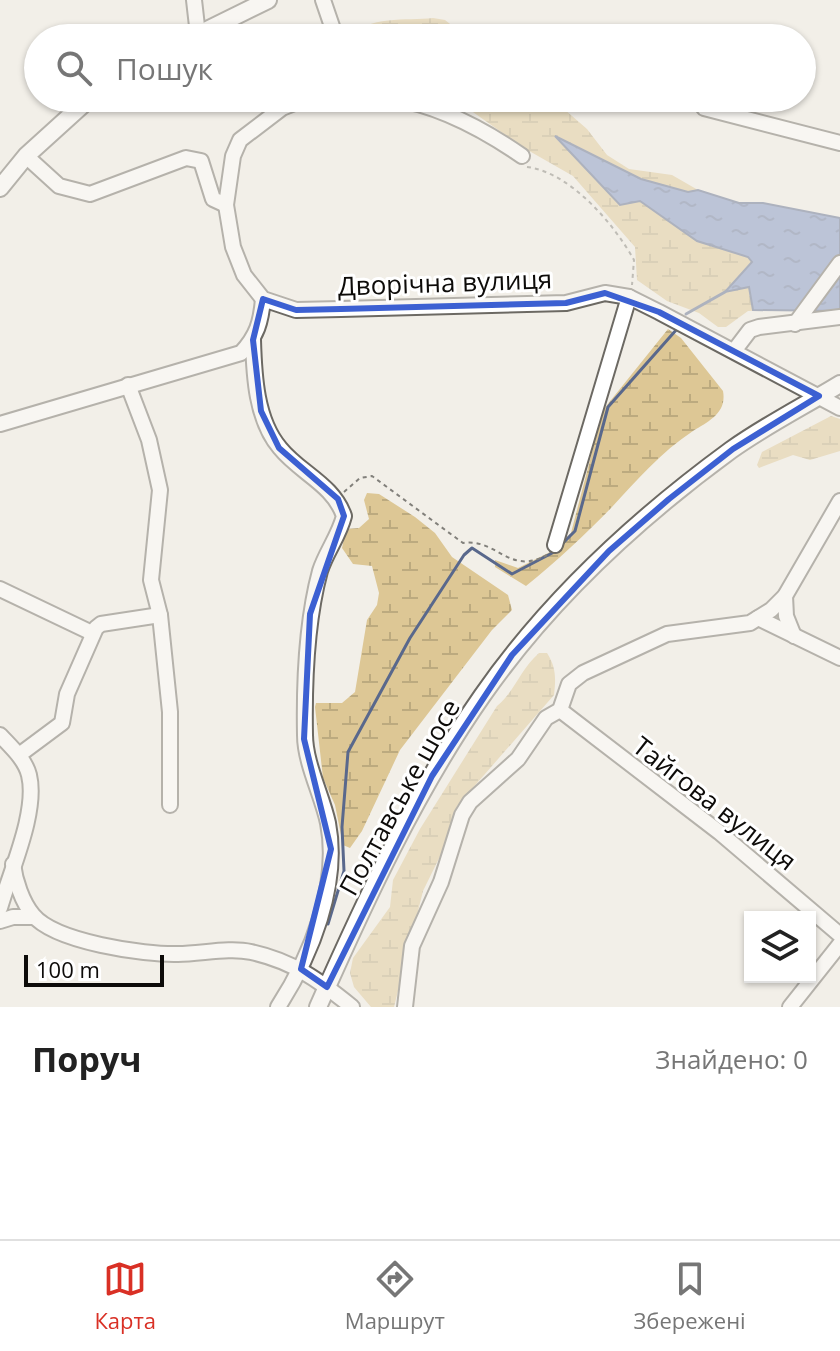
<!DOCTYPE html>
<html lang="uk">
<head>
<meta charset="utf-8">
<style>
  body { margin:0; font-family:"Open Sans",sans-serif; background:#f2f2f2; color:#222 }
  .controls { position:absolute; right:24px; bottom:24px; display:grid; overflow:hidden; border-radius:0px; box-shadow:0 2px 6px #0004 }
  .controls button { width:72px; height:72px; display:grid; place-items:center; padding:0; border:0; border-bottom:2px solid #e0e0e0; background:#fff; color:#222; font:40px sans-serif }
  .scale { position:absolute; left:24px; bottom:20px; width:140px; box-sizing:border-box; padding-left:8px; border:4px solid #0d0b09; border-top:0; font-size:22px; line-height:28px; white-space:nowrap; color:#0d0b09; -webkit-text-stroke:6px #fff; paint-order:stroke }
  .list { margin:0; padding:0; list-style:none }
  h2 { display:flex; justify-content:space-between; align-items:center; height:104px; margin:0; padding:0 32px; font-size:34px }
  h2 small { font-size:26px; font-weight:400; color:#767676 }
  .icon { flex:none; width:44px; height:44px; fill:none; stroke:currentColor; stroke-width:2; stroke-linecap:round; stroke-linejoin:round }
  .map { position:relative; flex:none; width:840px; height:1007px; overflow:hidden }
  .search { position:absolute; background:#fff; box-shadow:0 2px 6px #0004; left:24px; right:24px; top:24px; height:88px; display:flex; align-items:center; gap:20px; box-sizing:border-box; padding:0 28px; border-radius:44px; color:#767676; font-size:30px }
  .sheet { height:232px; background:#fff }
  nav { display:flex; justify-content:space-around; align-items:center; box-sizing:border-box; height:112px; border-top:2px solid #e0e0e0; background:#fff; font-size:22px; color:#767676 }
  nav a { display:grid; justify-items:center; gap:4px }
  nav .on { color:#d93025 }
  .map>svg:first-child { display:block }
  .wetland { fill:url(#wetland-marsh) }
  .water { fill:url(#water-ripples); stroke:#59688c; stroke-width:2 }
  .lines { fill:none; stroke-linecap:round; stroke-linejoin:round }
  .stream { stroke:#59688c; stroke-width:3 }
  .minor-casing { stroke:#6c6963; stroke-width:18 }
  .major-casing { stroke:#6c6963; stroke-width:20 }
  .path { stroke:#82807b; stroke-width:2; stroke-dasharray:4 4; stroke-linecap:butt }
  .minor { stroke:#fff; stroke-width:14 }
  .major { stroke:#fff; stroke-width:16 }
  .marked { fill:none; stroke:#3c60d2; stroke-width:6; stroke-linejoin:round }
  .labels { text-anchor:middle; dominant-baseline:central; stroke-width:6; stroke-linejoin:round; paint-order:stroke }
  .street-label { font-size:26px; fill:#0d0b09; stroke:#fff }
</style>
</head>
<body>
<div class="map">
<svg width="840" height="1007" viewBox="0 0 840 1007">
  <defs>
    <pattern id="wetland-marsh" width="20" height="14" patternUnits="userSpaceOnUse" patternTransform="scale(2)"><rect width="20" height="14" fill="#ddc795"/><path d="M1 5h8M5 5V1M11 12h8M15 12V8" fill="none" stroke="#bcaa7f"/></pattern>
    <pattern id="water-ripples" width="26" height="14" patternUnits="userSpaceOnUse" patternTransform="scale(2)"><rect width="26" height="14" fill="#7a90c4"/><path d="M2 4q2-2 4 0t4 0M15 11q2-2 4 0t4 0" fill="none" stroke="#62749d"/></pattern>
  </defs>
  <rect width="100%" height="100%" fill="#f2efe8"/>
  <!-- wetland -->
  <g class="wetland">
    <path d="M 433,18 L 445,20 L 468,38 L 350,38 C 367,15 407,21 433,18 Z"/>
    <path d="M 453,98 L 536,98 L 564,109 L 587,129 L 607,155 L 629,169 L 672,175 L 698,190 L 739,203 L 763,203 L 840,218 L 829,309 L 748,311 L 726,327 L 718,327 L 699,313 L 667,301 L 637,280 L 635,247 L 573,176 L 524,148 Z"/>
    <path d="M 668,329 L 681,338 L 723,391 C 727,413 709,421 693,431 C 661,452 638,479 612,507 C 585,535 557,561 526,586 L 495,567 L 495,560 L 518,568 L 552,551 L 571,533 L 603,410 Z"/>
    <path d="M 831,416 L 840,419 L 840,451 L 810,460 L 793,455 L 759,468 L 757,465 L 762,452 Z"/>
    <path d="M 367,493 L 379,494 L 415,517 L 435,533 L 452,557 L 508,595 L 512,610 L 492,630 L 400,750 L 362,831 L 350,848 L 343,845 L 335,805 L 323,778 L 315,707 L 316,703 L 342,703 L 355,692 L 367,620 L 377,605 L 379,593 L 372,566 L 353,564 L 342,548 L 346,529 L 359,528 L 369,519 L 364,500 Z"/>
    <path d="M 539,653 L 547,653 C 556,667 556,678 554,695 L 457,806 L 449,838 L 423,891 L 394,1007 L 371,1007 L 354,987 L 350,973 L 353,958 L 390,907 L 393,880 L 420,829 L 497,706 C 515,691 520,670 539,653 Z"/>
  </g>
  <!-- water -->
  <path class="water" d="M 555,136 L 641,179 L 688,192 L 698,190 L 739,203 L 763,203 L 840,218 L 840,311 L 753,310 L 749,287 L 725,292 L 752,262 L 748,257 L 697,241 L 640,201 L 620,205 Z"/>
  <g class="lines">
    <!-- stream -->
    <g class="stream">
      <path d="M 686,314 L 725,292"/>
      <path d="M 561,545 L 575,531 L 608,407 L 677,329"/>
      <path d="M 328,924 L 344,871 L 342,827 L 348,752 L 410,638 L 464,555 L 472,548 L 512,574 L 556,551"/>
    </g>
    <!-- minor casing -->
    <g class="minor-casing">
      <g id="minor">
        <path d="M 194,0 L 198,35"/>
        <path d="M 323,0 L 336,38"/>
        <path d="M 307,98 L 282,108 L 240,140 L 233,156 L 226,205 L 233,247 L 244,275 L 263,299 L 296,310 L 341,309 L 566,303 L 605,293 L 629,297 L 659,312 L 840,408"/>
        <path d="M 389,98 C 437,104 483,129 522,156"/>
        <path d="M 704,108 L 840,143"/>
        <path d="M 26,156 L 59,186 L 90,194 L 186,158 L 201,161 L 213,199 L 226,205"/>
        <path d="M 795,324 L 840,263"/>
        <path d="M 253,340 C 254,375 256,420 280,448 C 300,473 333,484 344,516 C 339,536 326,552 320,571 C 306,623 304,681 305,735 C 305,763 322,795 328,823 C 340,885 311,956 278,1007"/>
        <path d="M 734,351 L 750,330 L 759,327 L 840,317"/>
        <path d="M 128,385 L 149,440 L 160,490 L 151,580 L 160,615 L 170,712 L 170,805"/>
        <path d="M 0,424 L 241,353 C 257,336 261,322 263,299"/>
        <path d="M 555,545 L 629,297"/>
        <path d="M 0,589 L 92,633"/>
        <path d="M 785,596 L 786,616 L 794,636"/>
        <path d="M 758,618 L 840,658"/>
        <path d="M 560,710 L 719,832 L 840,935"/>
        <path d="M 0,735 C 11,747 25,759 29,775 C 38,812 10,872 0,908"/>
        <path d="M 19,755 L 62,723 L 67,694 L 96,628 L 101,624 L 160,615"/>
        <path d="M 13,864 C 15,880 22,902 33,915 C 55,942 144,955 178,954 C 201,954 229,947 251,952 C 293,961 320,981 352,1007"/>
        <path d="M 0,921 L 13,917 L 34,917"/>
        <path d="M 405,1007 L 412,946 L 441,882 L 462,815 L 470,802 L 518,759 L 546,718 L 560,710 L 569,684 L 583,673 L 667,634 L 750,623 L 771,610 L 785,596 L 840,501"/>
        <path d="M 790,1007 L 840,944"/>
      </g>
    </g>
    <!-- major casing -->
    <g class="major-casing">
      <g id="major">
        <path d="M 191,38 L 268,0"/>
        <path d="M 0,188 L 26,156 L 90,98"/>
        <path d="M 318,1007 C 365,901 415,792 482,696 C 548,601 638,518 731,450 C 766,425 804,406 840,384"/>
      </g>
    </g>
    <!-- path -->
    <g class="path">
      <path d="M 527,167 C 569,172 613,222 634,260 L 632,285"/>
      <path d="M 344,492 L 360,478 L 372,476 L 463,543 C 497,538 509,576 547,555"/>
    </g>
    <!-- minor -->
    <use href="#minor" class="minor"/>
    <!-- major -->
    <use href="#major" class="major"/>
  </g>
  <!-- marked area -->
  <path d="M0 0H840V1007H0ZM 605,293 L 659,312 L 819,396 L 733,449 L 669,499 L 609,551 L 512,655 L 432,776 L 327,987 L 301,969 L 331,849 L 304,739 L 310,614 L 344,516 L 338,499 L 279,448 L 261,411 L 253,340 L 263,299 L 296,310 L 341,309 L 566,303 Z" fill="#f2efe8" fill-opacity=".55" fill-rule="evenodd"/>
  <path class="marked" d="M 605,293 L 659,312 L 819,396 L 733,449 L 669,499 L 609,551 L 512,655 L 432,776 L 327,987 L 301,969 L 331,849 L 304,739 L 310,614 L 344,516 L 338,499 L 279,448 L 261,411 L 253,340 L 263,299 L 296,310 L 341,309 L 566,303 Z"/>
  <g class="labels">
    <!-- street labels -->
    <g class="street-label">
      <text transform="translate(445 282) rotate(-2)">Дворічна вулиця</text>
      <text transform="translate(399 797) rotate(-61)">Полтавське шосе</text>
      <text transform="translate(715 803) rotate(38)">Тайгова вулиця</text>
    </g>
  </g>
</svg>
<div class="controls">
<button><svg class="icon" aria-label="layers" viewBox="0 0 24 24"><path d="M12 4l9 5-9 5-9-5zM3 14l9 5 9-5"/></svg></button>
</div>
<div class="scale">100 m</div>
<div class="search"><svg class="icon" aria-label="search" viewBox="0 0 24 24"><circle cx="10" cy="10" r="6"/><path d="M15 15l6 6"/></svg>Пошук</div>
</div>
<section class="sheet">
<h2>Поруч<small>Знайдено: 0</small></h2>
<ul class="list">
</ul>
</section>
<nav>
<a class="on"><svg class="icon" aria-label="map" viewBox="0 0 24 24"><path d="M3 6l6-2 6 2 6-2v14l-6 2-6-2-6 2zM9 4v14M15 6v14"/></svg>Карта</a>
<a><svg class="icon" aria-label="directions" viewBox="0 0 24 24"><path d="M12 3l9 9-9 9-9-9zM9 14v-3h6M13 9l2 2-2 2"/></svg>Маршрут</a>
<a><svg class="icon" aria-label="saved" viewBox="0 0 24 24"><path d="M7 4h10v16l-5-4-5 4z"/></svg>Збережені</a>
</nav>
</body>
</html>
